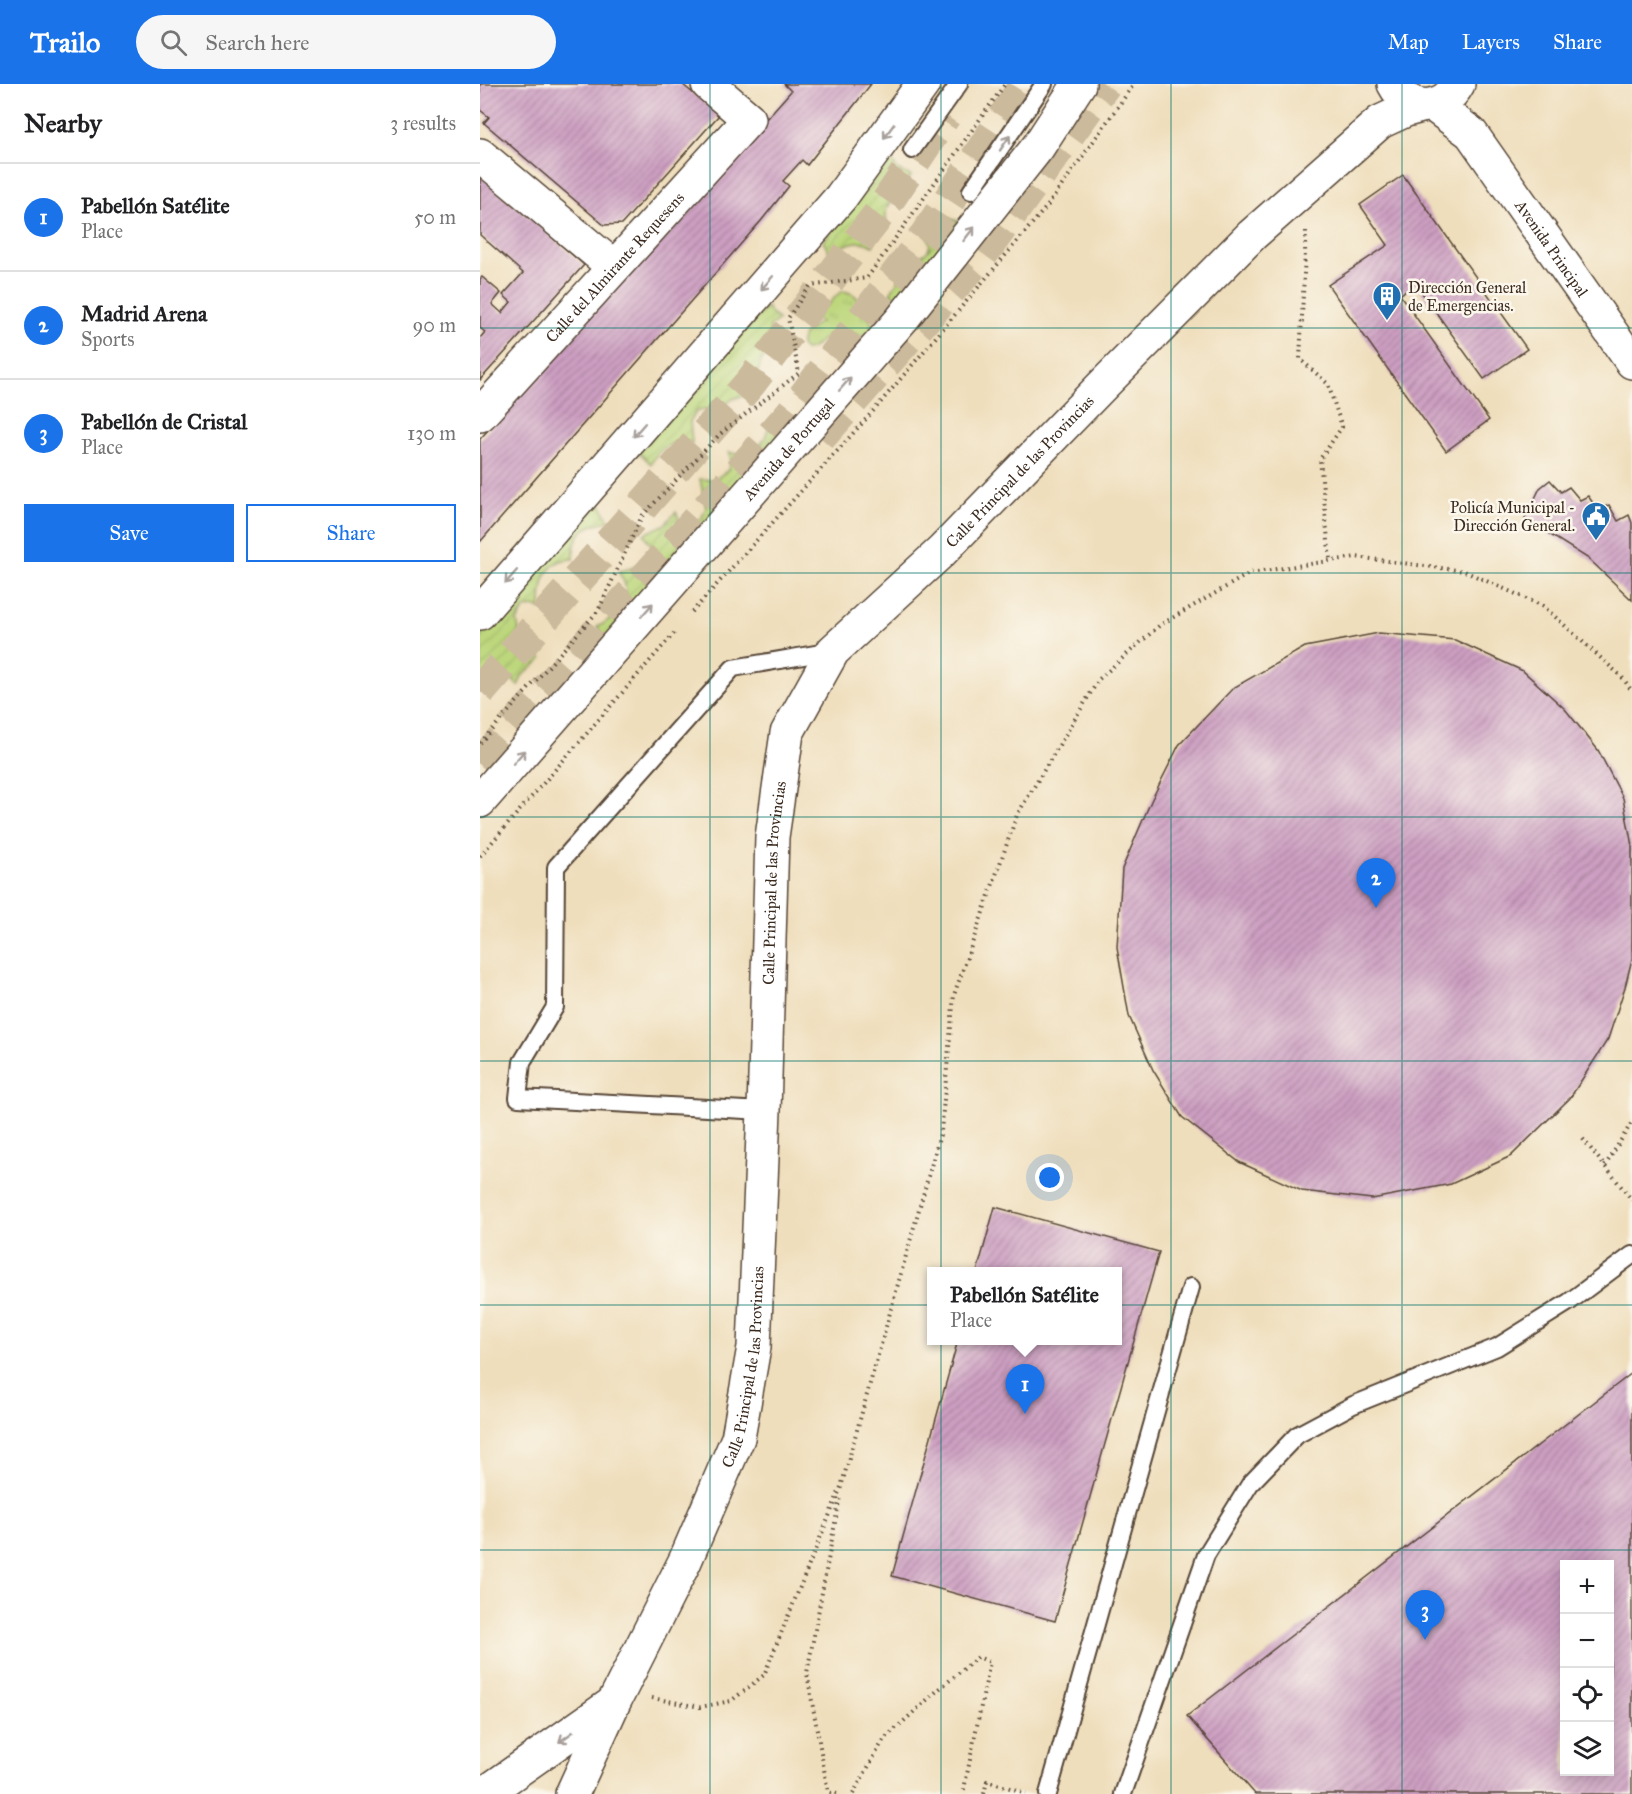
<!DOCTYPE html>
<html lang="en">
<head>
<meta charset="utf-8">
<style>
  body { margin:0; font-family:"IM FELL Great Primer",serif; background:#f6f6f6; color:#202124 }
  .controls { position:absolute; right:18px; bottom:18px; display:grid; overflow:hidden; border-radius:0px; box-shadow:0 3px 15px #0003 }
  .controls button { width:54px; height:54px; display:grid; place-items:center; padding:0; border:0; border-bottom:2px solid #e0e0e0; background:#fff; color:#202124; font:30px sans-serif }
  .you { position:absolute; left:570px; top:1094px; width:21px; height:21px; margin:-15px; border:4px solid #fff; border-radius:50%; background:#1a73e8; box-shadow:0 0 0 9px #1a73e833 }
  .badge { display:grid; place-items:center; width:39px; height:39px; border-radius:50%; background:#1a73e8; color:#fff; font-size:20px; font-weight:700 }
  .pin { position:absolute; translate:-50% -50px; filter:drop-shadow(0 2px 3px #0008) }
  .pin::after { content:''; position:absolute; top:32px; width:21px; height:18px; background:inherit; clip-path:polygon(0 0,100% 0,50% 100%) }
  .popup { position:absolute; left:447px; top:1183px; width:195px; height:78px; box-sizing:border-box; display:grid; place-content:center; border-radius:0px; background:#fff; filter:drop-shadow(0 2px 4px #0005); font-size:20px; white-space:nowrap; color:#757577 }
  .popup b { font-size:22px; color:#202124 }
  .popup::after { content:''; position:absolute; left:50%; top:100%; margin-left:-12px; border:12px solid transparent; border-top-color:#fff }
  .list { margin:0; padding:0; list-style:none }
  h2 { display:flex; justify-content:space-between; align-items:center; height:78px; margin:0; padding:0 24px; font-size:26px }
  h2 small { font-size:20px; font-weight:400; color:#757577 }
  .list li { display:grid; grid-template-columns:39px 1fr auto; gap:18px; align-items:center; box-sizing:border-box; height:108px; padding:0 24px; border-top:2px solid #e0e0e0 }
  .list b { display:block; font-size:22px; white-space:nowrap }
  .list p { margin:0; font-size:20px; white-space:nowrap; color:#757577 }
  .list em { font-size:20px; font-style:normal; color:#757577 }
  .actions { display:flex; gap:12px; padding:18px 24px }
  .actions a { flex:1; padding:14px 0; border:2px solid #1a73e8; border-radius:0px; text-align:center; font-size:21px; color:#1a73e8 }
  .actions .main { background:#1a73e8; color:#fff }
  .icon { flex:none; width:33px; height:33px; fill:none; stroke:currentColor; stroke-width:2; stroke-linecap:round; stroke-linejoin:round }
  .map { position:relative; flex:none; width:1152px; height:1710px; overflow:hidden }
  header { display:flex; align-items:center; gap:36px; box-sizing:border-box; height:84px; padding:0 30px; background:#1a73e8; color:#fff }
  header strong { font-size:28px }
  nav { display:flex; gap:33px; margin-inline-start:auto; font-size:21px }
  .search { width:420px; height:54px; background:#f6f6f6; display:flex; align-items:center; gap:15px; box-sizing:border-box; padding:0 21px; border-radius:33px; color:#757577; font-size:22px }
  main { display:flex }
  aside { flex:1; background:#fff }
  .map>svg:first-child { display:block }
  .grass { fill:url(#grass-tufts); stroke:#7c804e; stroke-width:1.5 }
  .garden { fill:url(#garden-furrows); stroke:#7c804e; stroke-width:1.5 }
  .building { fill:url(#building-hatch); fill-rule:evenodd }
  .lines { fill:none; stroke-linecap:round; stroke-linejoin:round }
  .motorway-tunnel { stroke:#cbba9c; stroke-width:33; stroke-dasharray:33 16; stroke-linecap:butt }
  .service-casing { stroke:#564536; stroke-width:20 }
  .minor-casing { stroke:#564536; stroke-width:36 }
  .path { stroke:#564536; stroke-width:4; stroke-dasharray:1.5 4.5; stroke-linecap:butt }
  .service { stroke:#fff; stroke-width:16 }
  .minor { stroke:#fff; stroke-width:33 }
  .oneway { stroke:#a79f9a }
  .grid { fill:none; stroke:#0f766e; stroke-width:1.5; stroke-opacity:0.55 }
  .labels { text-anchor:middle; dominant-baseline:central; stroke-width:5; stroke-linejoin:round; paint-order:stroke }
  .street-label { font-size:16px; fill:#3b2a1e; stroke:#fbf7ec }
  .poi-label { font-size:16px; fill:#3b2a1e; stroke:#fbf7ec; text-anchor:start }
</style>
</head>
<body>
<header>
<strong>Trailo</strong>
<div class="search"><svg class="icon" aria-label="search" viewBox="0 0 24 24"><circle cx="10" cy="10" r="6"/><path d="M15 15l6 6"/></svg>Search here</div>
<nav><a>Map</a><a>Layers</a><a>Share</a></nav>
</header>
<main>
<aside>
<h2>Nearby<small>3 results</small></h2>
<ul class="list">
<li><span class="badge">1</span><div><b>Pabellón Satélite</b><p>Place</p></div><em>50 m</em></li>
<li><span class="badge">2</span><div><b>Madrid Arena</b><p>Sports</p></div><em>90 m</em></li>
<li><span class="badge">3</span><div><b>Pabellón de Cristal</b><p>Place</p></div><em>130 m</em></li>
</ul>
<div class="actions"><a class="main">Save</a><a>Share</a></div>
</aside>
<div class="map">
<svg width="1152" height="1710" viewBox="0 0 1152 1710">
  <defs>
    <pattern id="grass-tufts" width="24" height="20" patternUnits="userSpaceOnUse" patternTransform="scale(1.5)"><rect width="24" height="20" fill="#bdd77d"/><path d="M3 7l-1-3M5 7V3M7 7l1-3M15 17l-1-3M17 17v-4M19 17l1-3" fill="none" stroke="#a3b96c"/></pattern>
    <pattern id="garden-furrows" width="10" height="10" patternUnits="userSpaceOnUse" patternTransform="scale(1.5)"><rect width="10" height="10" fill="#bdd77d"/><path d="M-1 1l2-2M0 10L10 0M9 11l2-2" fill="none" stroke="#a3b96c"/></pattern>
    <pattern id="building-hatch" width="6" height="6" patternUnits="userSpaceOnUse" patternTransform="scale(1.5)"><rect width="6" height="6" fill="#cd9fc2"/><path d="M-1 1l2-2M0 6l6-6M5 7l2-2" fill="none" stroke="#a8829d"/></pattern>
  </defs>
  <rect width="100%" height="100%" fill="#fbf7ec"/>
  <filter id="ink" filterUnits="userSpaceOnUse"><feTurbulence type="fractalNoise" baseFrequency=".0167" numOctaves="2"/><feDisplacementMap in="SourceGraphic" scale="12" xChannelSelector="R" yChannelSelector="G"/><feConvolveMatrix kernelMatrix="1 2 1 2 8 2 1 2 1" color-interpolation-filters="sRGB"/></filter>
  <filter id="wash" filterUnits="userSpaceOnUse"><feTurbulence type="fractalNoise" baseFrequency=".008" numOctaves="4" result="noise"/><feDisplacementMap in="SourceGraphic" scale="24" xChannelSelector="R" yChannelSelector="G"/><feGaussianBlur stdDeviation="1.35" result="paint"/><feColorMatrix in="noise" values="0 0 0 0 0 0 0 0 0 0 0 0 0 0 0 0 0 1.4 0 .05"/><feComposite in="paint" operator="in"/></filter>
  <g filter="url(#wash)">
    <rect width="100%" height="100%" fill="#efdebc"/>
    <!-- grass -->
    <path class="grass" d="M 363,207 C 373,209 382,213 378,225 L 388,230 L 392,240 L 390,248 L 384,252 L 369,250 C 371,260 372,271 360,274 L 353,266 L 348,252 L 331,265 L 325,266 L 321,262 C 320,249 330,244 340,238 L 331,228 L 330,218 L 341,214 L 348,221 L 357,211 Z"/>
    <!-- garden -->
    <g class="garden">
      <path d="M 411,72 L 417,86 L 431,92 L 424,103 L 425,118 L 416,114 C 403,121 405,131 408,144 C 401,149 394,153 393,162 C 379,154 362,158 354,174 L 343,158 Z"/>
      <path d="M 462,129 L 470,135 L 479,137 L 420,220 L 416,213 L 410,209 L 423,189 L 421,176 C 439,174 458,170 446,148 C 458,145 459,141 462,129 Z"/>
      <path d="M 287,222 L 290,229 L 299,236 L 290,243 L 290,251 L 299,268 L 282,275 L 277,291 L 276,313 C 257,310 243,315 240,335 L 225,325 L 217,327 L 210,337 L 212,359 C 194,354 179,364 171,380 L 162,371 L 157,370 Z"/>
      <path d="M 290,337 L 311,346 L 127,558 L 117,543 C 131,537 150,518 145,501 C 144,496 140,491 138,487 C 156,485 166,479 172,462 L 164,450 L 184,441 L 196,428 L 200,436 L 212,439 L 221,435 L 226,424 L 220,395 L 234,396 L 248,386 L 251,376 L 249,368 C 273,378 286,359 290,337 Z"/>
      <path d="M 118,415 L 129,437 C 105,441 92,449 94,475 C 65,474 60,501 61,525 L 56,523 L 45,524 L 37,537 L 41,556 L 62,575 L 42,592 L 38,602 L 31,594 L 10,592 L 0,597 L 0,551 Z"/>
    </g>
    <g id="blocks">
      <!-- building -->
      <g class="building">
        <path d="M 0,0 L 202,0 L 239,31 L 142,140 L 124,141 L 4,39 L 9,33 L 0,26 Z"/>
        <path d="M 304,0 L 391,0 L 327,81 L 322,76 L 303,97 L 309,102 L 281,137 L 0,458 L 0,355 L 311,7 Z"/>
        <path d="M 0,90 L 104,181 L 0,296 L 0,254 L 5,248 L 0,244 L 0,195 L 2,193 L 21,209 L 12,220 L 22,229 L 31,218 L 23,211 L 43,189 L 0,151 Z"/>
        <path d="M 923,91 L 1047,265 L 1004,295 L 935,199 L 920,211 L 1009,336 L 966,367 L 848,201 L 908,161 L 880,121 Z"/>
        <path d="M 1070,396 L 1081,408 L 1089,403 L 1100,416 L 1108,412 L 1118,426 L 1129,421 L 1138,437 L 1149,431 L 1152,439 L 1152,516 L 1109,475 L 1045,435 L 1060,404 Z"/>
        <path d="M 899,549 L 975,556 L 1043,587 L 1085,625 L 1118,666 L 1143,714 L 1152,762 L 1152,875 L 1145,903 L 1128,955 L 1090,1014 L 1031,1072 L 971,1100 L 892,1115 L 822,1107 L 759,1078 L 702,1033 L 673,986 L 649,932 L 637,863 L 642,785 L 671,717 L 699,661 L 753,604 L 825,563 Z"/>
        <path d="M 515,1123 L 679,1168 L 575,1537 L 412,1492 L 478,1256 L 638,1256 L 638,1188 L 497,1188 Z"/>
        <path d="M 1152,1289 L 1152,1710 L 775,1710 L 707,1632 ZM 1084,1480 L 1130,1480 L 1130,1688 L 1084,1688 Z"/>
      </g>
    </g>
  </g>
  <g filter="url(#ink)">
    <use href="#blocks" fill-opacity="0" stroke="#564536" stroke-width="1.5"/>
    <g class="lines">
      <!-- motorway-tunnel -->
      <g class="motorway-tunnel">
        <path d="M 340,353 L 502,170 L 625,0"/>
        <path d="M 0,607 L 271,298 L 399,130 L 465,31"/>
        <path d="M 0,681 L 310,331 L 440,160 L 546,0"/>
      </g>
      <!-- service casing -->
      <g class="service-casing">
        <g id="service">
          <path d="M 432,66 L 479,0"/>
          <path d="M 491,107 L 564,0"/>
          <path d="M 284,1027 L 38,1014 L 42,978 L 75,923 L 76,783 L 253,584 L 353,567"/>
          <path d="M 568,1710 L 711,1203"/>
          <path d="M 643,1710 L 726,1471 L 770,1400 L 817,1351 L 873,1321 L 1017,1263 L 1089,1218 L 1152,1171"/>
        </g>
      </g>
      <!-- minor casing -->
      <g class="minor-casing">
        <g id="minor">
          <path d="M 914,0 C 929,29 963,28 978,0"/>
          <path id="s1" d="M 953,21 L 991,49 L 1152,278"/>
          <path d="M 0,71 L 134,183"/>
          <path id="s2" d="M 0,331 L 269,35 L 228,0"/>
          <path d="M 0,529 L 361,113 L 443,0"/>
          <path id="s3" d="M 0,717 L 422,235 L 558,63 L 599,0"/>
          <path d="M 4,1710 L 132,1620"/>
          <path id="s4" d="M 92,1710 L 134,1618 L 205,1477 L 258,1354 L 274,1263 L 284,1027 L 292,753 L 307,649 L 353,567 L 462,467 L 620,304 L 772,151 L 900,38 L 926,26 L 941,22"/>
        </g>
      </g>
      <!-- path -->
      <g class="path">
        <path d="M 826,147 L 820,275 L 848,300 L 862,343 L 840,375 L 850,477"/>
        <path d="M 212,528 L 395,325 L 568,121 L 654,0"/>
        <path d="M 0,659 L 118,527 L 162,432 L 240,350 L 319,289 L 308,234 L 330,202 L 387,194 L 525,0"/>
        <path d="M 0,772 L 196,547"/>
        <path d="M 1103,1055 L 1152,1116"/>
        <path d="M 1125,1082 L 1152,1038"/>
        <path d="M 172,1614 L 220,1623 L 251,1617 L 284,1591 L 361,1403 L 461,1047 L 474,911 L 537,731 L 619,595 L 680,541 L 770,489 L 876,473 L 984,487 L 1063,522 L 1142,593 L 1152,607"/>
        <path d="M 357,1710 L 348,1708 L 327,1589 L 360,1412"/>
        <path d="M 373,1710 L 404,1655 L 458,1606 L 498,1573 L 510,1578 L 483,1710"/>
        <path d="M 504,1710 L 507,1697 L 546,1709"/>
      </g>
      <!-- service -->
      <use href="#service" class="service"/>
      <!-- minor -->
      <use href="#minor" class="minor"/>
    </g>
    <!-- one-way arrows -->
    <defs><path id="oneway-shaft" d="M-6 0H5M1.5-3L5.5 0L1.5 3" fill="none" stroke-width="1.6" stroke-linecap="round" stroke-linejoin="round" transform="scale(1.5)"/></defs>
    <g class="oneway">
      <use href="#oneway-shaft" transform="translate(409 47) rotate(126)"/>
      <use href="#oneway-shaft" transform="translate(525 59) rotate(-56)"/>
      <use href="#oneway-shaft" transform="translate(489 150) rotate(-52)"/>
      <use href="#oneway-shaft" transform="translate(287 199) rotate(131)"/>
      <use href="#oneway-shaft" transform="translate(365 300) rotate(-49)"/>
      <use href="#oneway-shaft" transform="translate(159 346) rotate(131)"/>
      <use href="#oneway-shaft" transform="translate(31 493) rotate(131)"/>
      <use href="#oneway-shaft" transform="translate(167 526) rotate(-49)"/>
      <use href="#oneway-shaft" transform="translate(39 673) rotate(-49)"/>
      <use href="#oneway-shaft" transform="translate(86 1653) rotate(144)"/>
    </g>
  </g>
  <!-- grid -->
  <path class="grid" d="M 230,0 L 230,1710M 461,0 L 461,1710M 691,0 L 691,1710M 922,0 L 922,1710M 0,244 L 1152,244M 0,489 L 1152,489M 0,733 L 1152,733M 0,977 L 1152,977M 0,1221 L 1152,1221M 0,1466 L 1152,1466"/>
  <!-- icons -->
  <defs>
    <g id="building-pin" transform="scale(1.5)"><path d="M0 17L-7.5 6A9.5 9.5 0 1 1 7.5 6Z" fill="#1f6fb2" stroke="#fbf7ec"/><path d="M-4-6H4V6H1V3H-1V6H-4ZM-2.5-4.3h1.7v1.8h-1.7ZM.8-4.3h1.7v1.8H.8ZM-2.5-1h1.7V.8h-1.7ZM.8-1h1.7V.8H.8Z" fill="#fff"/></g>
    <g id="civic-pin" transform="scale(1.5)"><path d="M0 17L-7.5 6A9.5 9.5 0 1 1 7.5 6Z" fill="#1f6fb2" stroke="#fbf7ec"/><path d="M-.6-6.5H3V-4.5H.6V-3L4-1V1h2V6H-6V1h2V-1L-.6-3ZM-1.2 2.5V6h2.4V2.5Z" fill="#fff"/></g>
  </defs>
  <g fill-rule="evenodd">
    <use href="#building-pin" x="907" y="212"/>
    <use href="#civic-pin" x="1116" y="432"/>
  </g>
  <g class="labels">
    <!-- street labels -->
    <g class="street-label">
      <text stroke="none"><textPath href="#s1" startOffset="188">Avenida Principal</textPath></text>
      <text stroke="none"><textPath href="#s2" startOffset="200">Calle del Almirante Requesens</textPath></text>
      <text stroke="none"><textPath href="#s3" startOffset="468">Avenida de Portugal</textPath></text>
      <text stroke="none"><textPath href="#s4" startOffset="1454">Calle Principal de las Provincias</textPath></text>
      <text stroke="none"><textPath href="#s4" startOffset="950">Calle Principal de las Provincias</textPath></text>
      <text stroke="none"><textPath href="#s4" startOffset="464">Calle Principal de las Provincias</textPath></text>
    </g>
    <!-- poi labels -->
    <g class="poi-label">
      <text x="928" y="203">Dirección General<tspan x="928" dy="18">de Emergencias.</tspan></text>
      <text x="1095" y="423" text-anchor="end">Policía Municipal -<tspan x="1095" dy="18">Dirección General.</tspan></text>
    </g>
  </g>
</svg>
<div class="controls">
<button>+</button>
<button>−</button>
<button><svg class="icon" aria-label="locate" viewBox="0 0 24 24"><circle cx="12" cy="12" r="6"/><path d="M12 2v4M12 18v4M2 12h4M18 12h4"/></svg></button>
<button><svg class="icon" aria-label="layers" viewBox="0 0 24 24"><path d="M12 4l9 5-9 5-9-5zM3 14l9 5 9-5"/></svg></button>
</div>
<div class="you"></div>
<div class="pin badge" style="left:545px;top:1330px">1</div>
<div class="popup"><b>Pabellón Satélite</b>Place</div>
<div class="pin badge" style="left:896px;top:824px">2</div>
<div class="pin badge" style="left:945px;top:1556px">3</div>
</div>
</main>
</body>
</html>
